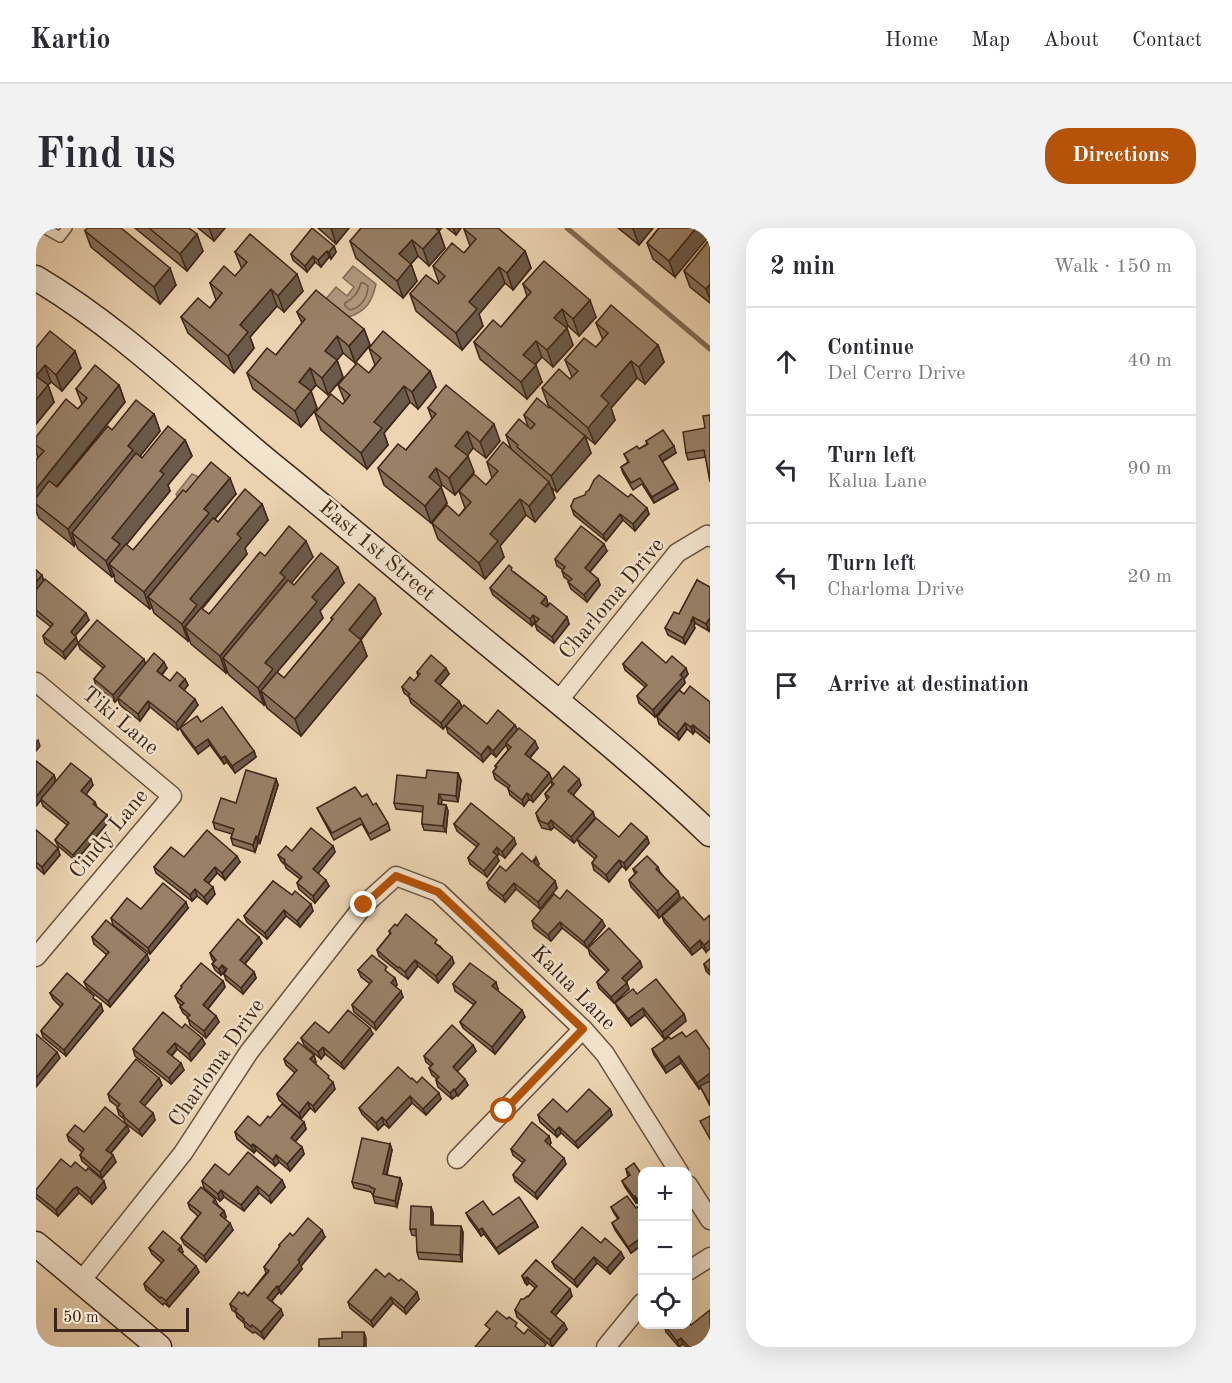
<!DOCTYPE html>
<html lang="en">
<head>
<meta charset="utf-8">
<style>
  body { margin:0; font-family:"Old Standard TT",serif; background:#f2f2f3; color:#2b2b33 }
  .controls { position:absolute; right:18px; bottom:18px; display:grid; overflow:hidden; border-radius:12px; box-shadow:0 6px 24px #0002 }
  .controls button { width:54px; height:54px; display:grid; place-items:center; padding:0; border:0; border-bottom:2px solid #e1e1e2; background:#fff; color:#2b2b33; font:30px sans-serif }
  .scale { position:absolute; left:18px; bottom:15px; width:135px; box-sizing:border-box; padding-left:6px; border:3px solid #3d2517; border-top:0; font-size:16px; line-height:21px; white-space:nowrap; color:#3d2517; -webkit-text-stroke:4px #f3e4ce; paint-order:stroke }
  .stop { position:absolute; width:18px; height:18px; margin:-14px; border:4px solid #b45309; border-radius:50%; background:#fff }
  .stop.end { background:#b45309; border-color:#fff; box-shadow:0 2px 6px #0008 }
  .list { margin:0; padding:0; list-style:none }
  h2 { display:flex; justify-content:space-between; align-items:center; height:78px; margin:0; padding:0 24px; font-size:26px }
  h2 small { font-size:20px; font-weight:400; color:#7c7c81 }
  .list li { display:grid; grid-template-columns:39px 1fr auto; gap:18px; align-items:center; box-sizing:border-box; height:108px; padding:0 24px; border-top:2px solid #e1e1e2 }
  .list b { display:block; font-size:22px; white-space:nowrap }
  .list p { margin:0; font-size:20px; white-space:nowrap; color:#7c7c81 }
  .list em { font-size:20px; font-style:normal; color:#7c7c81 }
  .icon { flex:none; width:33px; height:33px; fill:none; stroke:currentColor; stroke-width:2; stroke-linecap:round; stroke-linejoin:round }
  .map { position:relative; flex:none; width:674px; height:1119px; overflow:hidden; border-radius:24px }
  header { display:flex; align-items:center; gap:36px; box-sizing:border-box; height:84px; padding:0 30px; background:#fff; border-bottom:2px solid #e1e1e2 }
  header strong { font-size:28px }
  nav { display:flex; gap:33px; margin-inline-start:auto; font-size:21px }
  .intro { display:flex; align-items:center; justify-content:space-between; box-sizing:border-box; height:144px; padding:0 36px }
  h1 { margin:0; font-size:42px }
  .button { padding:15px 27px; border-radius:24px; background:#b45309; color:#fff; font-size:21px; font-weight:700 }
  main { display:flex; gap:36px; padding:0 36px }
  aside { flex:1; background:#fff; border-radius:24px; box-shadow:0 6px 24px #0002 }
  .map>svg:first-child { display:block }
  .water { fill:#b1997e; stroke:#836b55; stroke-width:1.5 }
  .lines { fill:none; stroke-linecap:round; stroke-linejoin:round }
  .shore { stroke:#775f4a; stroke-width:1.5 }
  .stream { stroke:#836b55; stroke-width:5 }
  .service-casing { stroke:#69513e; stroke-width:12 }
  .minor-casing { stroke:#69513e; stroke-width:21 }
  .secondary-casing { stroke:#3d2517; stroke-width:27 }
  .service { stroke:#f3e4ce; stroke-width:9 }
  .minor { stroke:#f3e4ce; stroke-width:18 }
  .secondary { stroke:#f3e4ce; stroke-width:24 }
  .wall { fill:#846f59; stroke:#3d2517; stroke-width:1.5 }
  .shaded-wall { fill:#6b5a49; stroke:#3d2517; stroke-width:1.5 }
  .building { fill:#998168; stroke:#3d2517; stroke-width:1.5 }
  .route { stroke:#b45309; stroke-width:8 }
  .labels { text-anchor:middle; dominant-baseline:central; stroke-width:5; stroke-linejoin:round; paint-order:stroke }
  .street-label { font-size:22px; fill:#3d2517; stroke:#f3e4ce }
</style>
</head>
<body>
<header>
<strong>Kartio</strong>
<nav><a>Home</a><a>Map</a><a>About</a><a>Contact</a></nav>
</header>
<div class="intro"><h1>Find us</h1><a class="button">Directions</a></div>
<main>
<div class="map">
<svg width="674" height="1119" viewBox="0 0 674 1119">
  <rect width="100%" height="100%" fill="#edd5b3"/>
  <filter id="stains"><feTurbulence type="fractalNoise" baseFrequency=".00333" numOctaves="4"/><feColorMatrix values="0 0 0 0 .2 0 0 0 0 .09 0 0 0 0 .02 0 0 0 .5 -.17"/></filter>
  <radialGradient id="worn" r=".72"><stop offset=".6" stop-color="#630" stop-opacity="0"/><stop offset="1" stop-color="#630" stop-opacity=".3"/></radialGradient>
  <!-- water -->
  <g class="water">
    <path d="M 317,38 L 340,56 C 336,74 330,83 313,89 L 290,71 L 300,59 L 311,68 L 318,59 L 307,50 Z"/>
    <path d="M 156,246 L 163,249 L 167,255 L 142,270 L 140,266 Z"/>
  </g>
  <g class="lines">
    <!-- shore -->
    <path class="shore" d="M 325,55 L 328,55 L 332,58 C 332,69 325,80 314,82 L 309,78 L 309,75 C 318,70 322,65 325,55 Z"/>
    <!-- stream -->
    <path class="stream" d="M 531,0 L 674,121"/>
    <!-- service casing -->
    <g class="service-casing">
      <path id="service" d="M 8,0 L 24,9 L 31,0"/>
    </g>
    <!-- minor casing -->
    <g class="minor-casing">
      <g id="minor">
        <path d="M 0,454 L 136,568 L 0,729"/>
        <path d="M 523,472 L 641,325 L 671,307 L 674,309"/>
        <path d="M 421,931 L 547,801"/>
        <path d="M 652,957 L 674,992"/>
        <path d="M 652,1043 L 674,1029"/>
        <path d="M 45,1053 L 147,925 L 213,824 L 328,677 L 360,648 L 402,664 L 547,801 L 569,826 L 643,944"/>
        <path d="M 570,1119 L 606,1075"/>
      </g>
    </g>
    <!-- secondary casing -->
    <g class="secondary-casing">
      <g id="secondary">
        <path d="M 0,50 C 89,103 161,176 241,241 C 314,300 385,361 457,420 C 531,481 605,540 674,606"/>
        <path d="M 0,1016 L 123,1119"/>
      </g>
    </g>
    <!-- service -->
    <use href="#service" class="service"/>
    <!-- minor -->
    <use href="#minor" class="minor"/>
    <!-- secondary -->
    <use href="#secondary" class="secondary"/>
  </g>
  <!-- wall -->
  <g class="wall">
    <path d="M 99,0 L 153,0 L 167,23 L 151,43 Z"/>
    <path d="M 162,0 L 189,0 L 178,13 Z"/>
    <path d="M 282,0 L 313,0 L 300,16 Z"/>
    <path d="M 406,0 L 403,3 L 409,20 L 393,38 L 382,28 L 375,36 L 381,53 L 367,70 L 320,30 L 314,13 Z"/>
    <path d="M 411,0 L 425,0 L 420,7 Z"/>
    <path d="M 582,0 L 617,0 L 603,17 Z"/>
    <path d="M 623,0 L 639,49 L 617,31 L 611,15 Z"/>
    <path d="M 428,1 L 489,23 L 495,40 L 477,62 L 469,55 L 443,86 L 447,98 L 426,122 L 380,83 L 374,66 L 402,56 L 403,55 L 397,38 L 428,25 L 434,18 Z"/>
    <path d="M 49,3 L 140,57 L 124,76 L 55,19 Z"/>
    <path d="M 674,11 L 674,75 L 654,59 L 648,43 Z"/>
    <path d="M 298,18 L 300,24 L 295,31 L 293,29 L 285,39 L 279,34 L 271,44 L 257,32 L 255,26 Z"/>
    <path d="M 199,24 L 267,63 L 248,84 L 241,78 L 214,109 L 218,120 L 198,145 L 152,105 L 145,89 L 174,80 L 180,72 L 174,55 L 199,48 L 206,41 Z"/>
    <path d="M 487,56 L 560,89 L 543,108 L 532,98 L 530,100 L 537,117 L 517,139 L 506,129 L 499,137 L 506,154 L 491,171 L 444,131 L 438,114 L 465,99 L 491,68 Z"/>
    <path d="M 261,84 L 328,101 L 334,117 L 319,135 L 307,125 L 301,132 L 307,149 L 292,167 L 280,157 L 275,163 L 281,180 L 265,199 L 217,161 L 211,145 L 240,127 L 266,95 Z"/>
    <path d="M 560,95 L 622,117 L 628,134 L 609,156 L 601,150 L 575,180 L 579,192 L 559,216 L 549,208 L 555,225 L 521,264 L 516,260 L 519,270 L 499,294 L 490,287 L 464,318 L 468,329 L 449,351 L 402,311 L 396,295 L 423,288 L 429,280 L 423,263 L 450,257 L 456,250 L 451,234 L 475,221 L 470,207 L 492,198 L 488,187 L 513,180 L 532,194 L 512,177 L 506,160 L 534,151 L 536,149 L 529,132 L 560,119 L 567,112 Z"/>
    <path d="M 0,120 L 45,140 L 26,163 L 15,154 L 12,157 L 18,174 L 0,196 Z"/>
    <path d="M 333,120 L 394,143 L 400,159 L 382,181 L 374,174 L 348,205 L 352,217 L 331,241 L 285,202 L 279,185 L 307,176 L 309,174 L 302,157 L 333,145 L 339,137 Z"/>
    <path d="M 83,157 L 89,174 L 21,259 L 76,202 L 118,186 L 124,203 L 104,228 L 106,230 L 149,212 L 156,228 L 132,257 L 134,263 L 90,317 L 97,322 L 150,264 L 200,266 L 179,291 L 182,294 L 226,276 L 232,292 L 209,320 L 211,326 L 166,381 L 173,386 L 229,328 L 277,329 L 255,355 L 258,357 L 308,355 L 284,383 L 287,390 L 241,444 L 248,450 L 296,392 L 295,390 L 345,386 L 325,412 L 331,428 L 265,508 L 231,480 L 229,475 L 228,477 L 193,447 L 191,443 L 190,445 L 155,416 L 153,411 L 152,413 L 118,385 L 116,379 L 114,381 L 79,353 L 78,347 L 76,349 L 42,321 L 39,315 L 38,318 L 3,290 L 0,283 L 0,232 L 2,230 L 0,224 L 0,209 L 42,181 L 46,176 L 40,161 Z"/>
    <path d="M 392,180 L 464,213 L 450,230 L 437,220 L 431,228 L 438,244 L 419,267 L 406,257 L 405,259 L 411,275 L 395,295 L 348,257 L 342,240 L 370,222 L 396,191 Z"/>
    <path d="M 674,187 L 674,254 L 670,229 L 652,232 L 650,225 L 669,200 Z"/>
    <path d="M 610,213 L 640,225 L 626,234 L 639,255 L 642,261 L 618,275 L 606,256 L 597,262 L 587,245 L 585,239 L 592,234 L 588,226 L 603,221 L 611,216 Z"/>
    <path d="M 535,278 L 613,286 L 599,303 L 587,292 L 570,313 L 538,287 Z"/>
    <path d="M 571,323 L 554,344 L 562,351 L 564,357 L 551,374 L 535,361 L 532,354 L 533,353 L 528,349 L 526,343 L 527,342 L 521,338 L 519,331 Z"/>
    <path d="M 0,342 L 8,352 L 53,392 L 39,408 L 42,415 L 109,436 L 131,440 L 126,447 L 134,453 L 149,451 L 152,457 L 148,462 L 162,477 L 142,502 L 114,479 L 104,493 L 84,477 L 82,471 L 79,474 L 60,458 L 58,451 L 67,440 L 44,421 L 42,415 L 29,431 L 9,415 L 7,408 L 15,399 L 0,387 Z"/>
    <path d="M 478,344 L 510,369 L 512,376 L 510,378 L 531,389 L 533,396 L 518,415 L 501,402 L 499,396 L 500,394 L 499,393 L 496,398 L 457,367 L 454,360 Z"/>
    <path d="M 661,352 L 673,403 L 659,395 L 658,398 L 659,400 L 649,416 L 632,407 L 629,400 L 643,386 Z"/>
    <path d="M 630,435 L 652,446 L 648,451 L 649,455 L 643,462 L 648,466 L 674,474 L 674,515 L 659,503 L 657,506 L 651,501 L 643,512 L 623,496 L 621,489 L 638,468 L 619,489 L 603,475 L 601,468 L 609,459 L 589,442 L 587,436 Z"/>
    <path d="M 381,444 L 413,446 L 404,457 L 423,473 L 426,479 L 407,501 L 375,475 L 373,469 L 368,465 L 366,459 L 378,453 L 382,448 Z"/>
    <path d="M 165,494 L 218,523 L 220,529 L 199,545 L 191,534 L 188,536 L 174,517 L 162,526 L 147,506 L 144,500 Z"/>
    <path d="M 451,496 L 479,497 L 481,502 L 502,520 L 494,530 L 513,545 L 516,552 L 497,574 L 493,571 L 488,578 L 474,567 L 472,560 L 459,551 L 457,544 L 460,540 L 459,538 L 472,522 L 470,516 L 460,529 L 455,525 L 447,534 L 412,505 L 410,498 Z"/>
    <path d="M 0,533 L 18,547 L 20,553 L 57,557 L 50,566 L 59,574 L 61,579 L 71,587 L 73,593 L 40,633 L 22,618 L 19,612 L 31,597 L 7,578 L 5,572 L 0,578 Z"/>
    <path d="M 422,545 L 425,552 L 422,574 L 406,572 L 405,576 L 410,577 L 412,583 L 410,604 L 388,602 L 386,596 L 387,584 L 360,581 L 358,575 L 390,550 Z"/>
    <path d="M 240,551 L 242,557 L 224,615 L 222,615 L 219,624 L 197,617 L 195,610 L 196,606 L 179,601 L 177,594 L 200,575 Z"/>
    <path d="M 515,553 L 545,557 L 537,567 L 557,584 L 559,590 L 538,615 L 518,599 L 515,602 L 506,600 L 502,592 L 500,585 L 511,572 L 509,566 L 516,557 Z"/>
    <path d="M 326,569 L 337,577 L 352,595 L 354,602 L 335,612 L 326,596 L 298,612 L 284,586 L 281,580 Z"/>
    <path d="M 418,596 L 480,616 L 469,630 L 463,626 L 461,628 L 463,633 L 451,649 L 434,636 L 432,630 L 441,619 L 421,603 Z"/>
    <path d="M 0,602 L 24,627 L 8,646 L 0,639 Z"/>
    <path d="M 583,609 L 611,609 L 613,615 L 590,642 L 586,638 L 573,654 L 558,642 L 556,635 L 559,631 L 544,618 L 541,611 Z"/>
    <path d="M 297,618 L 299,624 L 282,645 L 293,658 L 279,675 L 263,661 L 261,655 L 264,651 L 250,640 L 249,637 L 245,633 L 242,627 L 256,623 Z"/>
    <path d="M 148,629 L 204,634 L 189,652 L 181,645 L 172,656 L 179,666 L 171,676 L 161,668 L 156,673 L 120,645 L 118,639 Z"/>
    <path d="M 496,634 L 503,636 L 502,638 L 519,653 L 521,660 L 504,681 L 480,661 L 469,674 L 453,661 L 451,655 L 470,643 Z"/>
    <path d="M 622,639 L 624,644 L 644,669 L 623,690 L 595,659 L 593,652 L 599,646 L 597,641 Z"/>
    <path d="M 237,653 L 277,683 L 264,699 L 250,688 L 231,711 L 211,694 L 208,688 Z"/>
    <path d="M 524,671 L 569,698 L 551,720 L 526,700 L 515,713 L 498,700 L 496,693 Z"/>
    <path d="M 152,680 L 114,726 L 77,697 L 75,690 Z"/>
    <path d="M 626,688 L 668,692 L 670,724 L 666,719 L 656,727 L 628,694 Z"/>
    <path d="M 361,698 L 404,718 L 418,735 L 402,755 L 382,738 L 372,751 L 365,746 L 343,728 L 341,722 L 354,706 L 353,703 Z"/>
    <path d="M 56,709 L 113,732 L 74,779 L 51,760 L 48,754 L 71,727 L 58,716 Z"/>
    <path d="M 223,709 L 226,715 L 209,736 L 218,744 L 220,750 L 207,766 L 190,752 L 188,746 L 189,744 L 185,747 L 179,742 L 176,736 L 178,734 L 176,731 L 174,725 Z"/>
    <path d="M 552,720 L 604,733 L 606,739 L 590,754 L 593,761 L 578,775 L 563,760 L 561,754 L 571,744 L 554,727 Z"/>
    <path d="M 674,731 L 674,747 L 670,743 L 668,736 Z"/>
    <path d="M 322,742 L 353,746 L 359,750 L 361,757 L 359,759 L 367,769 L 340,802 L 318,784 L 316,777 L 334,756 L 325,749 Z"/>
    <path d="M 187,753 L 189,759 L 172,781 L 180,788 L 183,794 L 170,810 L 154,797 L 152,789 L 147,785 L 144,779 L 145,778 L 142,774 L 139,768 L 146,760 L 145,758 Z"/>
    <path d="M 417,756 L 462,761 L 461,762 L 489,789 L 459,826 L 427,800 L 424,794 L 438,777 L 419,763 Z"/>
    <path d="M 14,765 L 60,772 L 67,783 L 30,828 L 7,809 L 5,803 L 25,779 L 17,771 Z"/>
    <path d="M 601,766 L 648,786 L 650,793 L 628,811 L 609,787 L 595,798 L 582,781 L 579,775 Z"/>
    <path d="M 146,800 L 166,810 L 169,816 L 155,833 L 141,821 L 136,828 L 148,842 L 135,856 L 99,828 L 97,821 Z"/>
    <path d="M 293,805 L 337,806 L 308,841 L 289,826 L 285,831 L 268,817 L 265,810 Z"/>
    <path d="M 650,809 L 674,822 L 674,878 L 665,860 L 663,861 L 645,835 L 630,845 L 618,827 L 616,821 L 635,811 Z"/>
    <path d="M 437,817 L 440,823 L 421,843 L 432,857 L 422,868 L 421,867 L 416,871 L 402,859 L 400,852 L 401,851 L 396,847 L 393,840 L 395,838 L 390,834 L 388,828 Z"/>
    <path d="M 248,831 L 280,834 L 279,835 L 295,853 L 299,861 L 279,884 L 274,880 L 265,891 L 243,872 L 241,866 L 259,845 L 250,837 Z"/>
    <path d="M 123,850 L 126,857 L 108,878 L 117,885 L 119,892 L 106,908 L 89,895 L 88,891 L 83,887 L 81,880 L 82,879 L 74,873 L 72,866 Z"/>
    <path d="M 375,851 L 405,871 L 390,887 L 376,875 L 353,900 L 348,896 L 342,902 L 326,886 L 323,880 Z"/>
    <path d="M 574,881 L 576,887 L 542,920 L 525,905 L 521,909 L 504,894 L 502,887 Z"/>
    <path d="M 234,890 L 268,894 L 270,901 L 259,914 L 266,919 L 268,926 L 254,943 L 243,934 L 239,938 L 220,922 L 218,925 L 201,911 L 199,904 L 224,898 Z"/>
    <path d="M 91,897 L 93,903 L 75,925 L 80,934 L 66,950 L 46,933 L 44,927 L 46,924 L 33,913 L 31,907 Z"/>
    <path d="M 513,908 L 515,915 L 513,917 L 530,936 L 501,971 L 479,953 L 477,947 L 487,935 L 477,927 L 475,921 Z"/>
    <path d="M 354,916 L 356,922 L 351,947 L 364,950 L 366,956 L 361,979 L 339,975 L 337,968 L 337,966 L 336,966 L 335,964 L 318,960 L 316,954 Z"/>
    <path d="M 35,939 L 70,960 L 56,976 L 43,965 L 40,968 L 22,988 L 0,970 L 0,962 Z"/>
    <path d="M 590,941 L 606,947 L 606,1017 L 595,1025 L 579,1002 L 576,995 L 582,991 L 578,985 L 575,979 L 600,980 L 604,978 L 601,974 L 600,975 L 589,959 L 586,953 L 592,949 Z"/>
    <path d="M 193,947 L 246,952 L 249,959 L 235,975 L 223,965 L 208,983 L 188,969 L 184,973 L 168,960 L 166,953 Z"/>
    <path d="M 179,971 L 182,977 L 188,983 L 190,989 L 189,991 L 197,1002 L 170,1034 L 148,1016 L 145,1010 L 162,988 L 154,981 L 152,975 Z"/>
    <path d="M 395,979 L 397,985 L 397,997 L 427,1004 L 426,1034 L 383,1031 L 381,1024 L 381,1008 L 376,1007 L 374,1001 Z"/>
    <path d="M 430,985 L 457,987 L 499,993 L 502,999 L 463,1026 L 448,1006 L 445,1008 L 433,991 Z"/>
    <path d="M 257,1008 L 289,1009 L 265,1038 L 266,1041 L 245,1066 L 243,1064 L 236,1073 L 247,1087 L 228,1111 L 219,1104 L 217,1105 L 209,1099 L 208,1095 L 201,1089 L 200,1085 L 196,1082 L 194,1076 L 206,1066 L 212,1068 L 230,1045 L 228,1039 L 244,1019 L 243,1017 Z"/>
    <path d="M 565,1015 L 588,1030 L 574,1046 L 561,1035 L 541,1059 L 519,1040 L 516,1034 Z"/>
    <path d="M 113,1020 L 147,1024 L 146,1026 L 163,1044 L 133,1079 L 128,1075 L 127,1077 L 110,1062 L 108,1056 L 126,1035 L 116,1026 Z"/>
    <path d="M 500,1032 L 536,1068 L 519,1088 L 531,1101 L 516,1119 L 481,1089 L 479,1082 L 488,1071 L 492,1069 L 499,1060 L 493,1055 L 491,1057 L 489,1055 L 486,1048 Z"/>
    <path d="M 349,1049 L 363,1053 L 383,1071 L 370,1086 L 357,1075 L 337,1099 L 314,1080 L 312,1074 Z"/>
    <path d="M 628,1097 L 674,1119 L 650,1119 L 647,1116 L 643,1119 L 630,1104 Z"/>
  </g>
  <!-- shaded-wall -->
  <g class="shaded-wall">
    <path d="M 173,0 L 189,0 L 178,13 Z"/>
    <path d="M 295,0 L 313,0 L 300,16 Z"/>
    <path d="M 417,0 L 425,0 L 420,7 Z"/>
    <path d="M 597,0 L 617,0 L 603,17 L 597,1 Z"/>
    <path d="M 660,0 L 674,0 L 674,7 L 639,49 L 633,33 Z"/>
    <path d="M 403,3 L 409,20 L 393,38 L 387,21 Z"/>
    <path d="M 161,6 L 167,23 L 151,43 L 144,26 Z"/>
    <path d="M 376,12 L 382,28 L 369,42 L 363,26 Z"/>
    <path d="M 298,18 L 300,24 L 295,31 L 293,24 Z"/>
    <path d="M 291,23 L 293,29 L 285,39 L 282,32 Z"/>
    <path d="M 489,23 L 495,40 L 477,62 L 471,45 Z"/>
    <path d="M 277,28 L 279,34 L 271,44 L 269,38 Z"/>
    <path d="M 375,36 L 381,53 L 367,70 L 361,53 Z"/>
    <path d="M 463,39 L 469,55 L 443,86 L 447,98 L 426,122 L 420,105 L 433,74 Z"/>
    <path d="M 134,40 L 140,57 L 124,76 L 118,59 Z"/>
    <path d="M 261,46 L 267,63 L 248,84 L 242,68 Z"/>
    <path d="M 674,56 L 674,71 L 670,61 Z"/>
    <path d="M 235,61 L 241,78 L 214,109 L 218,120 L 198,145 L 192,128 L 204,97 Z"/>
    <path d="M 554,72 L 560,89 L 543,108 L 537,91 Z"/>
    <path d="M 526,81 L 532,98 L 524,106 L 518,90 Z"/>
    <path d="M 531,100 L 537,117 L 517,139 L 511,122 Z"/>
    <path d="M 328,101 L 334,117 L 319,135 L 313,118 Z"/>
    <path d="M 301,108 L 307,125 L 296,138 L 301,132 L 307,149 L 292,167 L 286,150 L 289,123 Z"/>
    <path d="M 500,113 L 506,129 L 493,143 L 487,127 Z"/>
    <path d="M 622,117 L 628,134 L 609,156 L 603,139 Z"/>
    <path d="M 39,123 L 45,140 L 26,163 L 20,147 Z"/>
    <path d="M 595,133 L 601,150 L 575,180 L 579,192 L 559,216 L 552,200 L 565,168 Z"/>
    <path d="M 9,137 L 15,154 L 12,157 L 18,174 L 0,196 L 0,148 Z"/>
    <path d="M 500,137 L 506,154 L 491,171 L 485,154 Z"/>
    <path d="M 274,140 L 280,157 L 273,165 L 275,163 L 281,180 L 265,199 L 259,183 L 263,154 Z"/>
    <path d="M 394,143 L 400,159 L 382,181 L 376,164 Z"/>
    <path d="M 83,157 L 89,174 L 4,279 L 0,276 L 0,261 Z"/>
    <path d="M 368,158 L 374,174 L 348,205 L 352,217 L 331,241 L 325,225 L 338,194 Z"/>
    <path d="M 118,186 L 124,203 L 101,232 L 36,305 L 39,315 L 38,318 L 32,301 L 92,218 Z"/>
    <path d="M 458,196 L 464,213 L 450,230 L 444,214 Z"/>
    <path d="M 431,203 L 437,220 L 426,235 L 419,218 Z"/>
    <path d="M 549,208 L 555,225 L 521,264 L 515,248 Z"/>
    <path d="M 149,212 L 156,228 L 132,257 L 134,263 L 86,322 L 73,336 L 78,347 L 76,349 L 70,333 L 76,310 L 124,243 Z"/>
    <path d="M 638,218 L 640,225 L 625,234 L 623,228 Z"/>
    <path d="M 432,228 L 438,244 L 419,267 L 413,250 Z"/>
    <path d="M 400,240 L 406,257 L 399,266 L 393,249 Z"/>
    <path d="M 194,250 L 200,266 L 112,369 L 116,379 L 114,381 L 108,364 L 168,281 Z"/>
    <path d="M 513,254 L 519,270 L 499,294 L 493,278 Z"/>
    <path d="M 639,255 L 642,261 L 618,275 L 616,269 Z"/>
    <path d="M 405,259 L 411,275 L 395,295 L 389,278 Z"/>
    <path d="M 484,271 L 490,287 L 464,318 L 468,329 L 449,351 L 443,335 L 454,306 Z"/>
    <path d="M 226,276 L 232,292 L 209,320 L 211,326 L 149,399 L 153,411 L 152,413 L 146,396 L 154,371 L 201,306 Z"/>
    <path d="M 611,280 L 613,286 L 599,303 L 597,296 Z"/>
    <path d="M 584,286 L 587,292 L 570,313 L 567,307 Z"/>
    <path d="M 270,313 L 277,329 L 253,358 L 187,430 L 191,443 L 190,445 L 184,428 L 244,345 Z"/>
    <path d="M 568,316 L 571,323 L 551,347 L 549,340 Z"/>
    <path d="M 302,339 L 308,355 L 284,383 L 287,390 L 225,463 L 229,475 L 228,477 L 222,460 L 229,435 L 276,369 Z"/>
    <path d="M 6,347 L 8,354 L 0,363 L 0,354 Z"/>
    <path d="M 562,351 L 564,357 L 551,374 L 548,367 Z"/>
    <path d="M 510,369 L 512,376 L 508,381 L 505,375 Z"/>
    <path d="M 339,370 L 345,386 L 319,418 L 313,402 Z"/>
    <path d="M 50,385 L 53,392 L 37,410 L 35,404 Z"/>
    <path d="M 497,387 L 499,393 L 496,398 L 494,391 Z"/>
    <path d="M 531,389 L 533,396 L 518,415 L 516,409 Z"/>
    <path d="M 657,389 L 659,395 L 658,398 L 659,400 L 649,416 L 647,410 Z"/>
    <path d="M 674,390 L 674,400 L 673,403 L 670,396 Z"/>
    <path d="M 40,409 L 42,415 L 29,431 L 27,424 Z"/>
    <path d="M 325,412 L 331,428 L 265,508 L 259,491 Z"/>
    <path d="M 108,431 L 110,438 L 79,474 L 77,467 Z"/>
    <path d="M 128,434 L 131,440 L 123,449 L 121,443 Z"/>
    <path d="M 410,440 L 413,446 L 402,459 L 399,453 Z"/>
    <path d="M 650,440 L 652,446 L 648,451 L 649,455 L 619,489 L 617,482 Z"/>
    <path d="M 149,451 L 152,457 L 146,465 L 143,458 Z"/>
    <path d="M 159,471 L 162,477 L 142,502 L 140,495 Z"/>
    <path d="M 112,473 L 114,479 L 104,493 L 102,486 Z"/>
    <path d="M 423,473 L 426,479 L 407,501 L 405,495 Z"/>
    <path d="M 649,495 L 651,501 L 643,512 L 641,506 Z"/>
    <path d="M 479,497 L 482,503 L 460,529 L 457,523 Z"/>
    <path d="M 657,497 L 659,503 L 657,506 L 655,499 Z"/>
    <path d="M 172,511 L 174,517 L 162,526 L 159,520 Z"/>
    <path d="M 2,512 L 4,518 L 0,523 L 0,514 Z"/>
    <path d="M 499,513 L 502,520 L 491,532 L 489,526 Z"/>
    <path d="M 452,518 L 455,525 L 447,534 L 445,527 Z"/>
    <path d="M 218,523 L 220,529 L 199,545 L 196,538 Z"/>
    <path d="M 189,528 L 191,534 L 188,536 L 185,530 Z"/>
    <path d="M 422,545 L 425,552 L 422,574 L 420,568 Z"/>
    <path d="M 513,545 L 516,552 L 497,574 L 495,568 Z"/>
    <path d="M 18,547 L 20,554 L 0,578 L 0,569 Z"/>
    <path d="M 55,551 L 57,557 L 48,569 L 45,563 Z"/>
    <path d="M 240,551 L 242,557 L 224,615 L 222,609 Z"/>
    <path d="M 543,551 L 545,557 L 535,570 L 532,563 Z"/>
    <path d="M 491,565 L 493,571 L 488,578 L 486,572 Z"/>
    <path d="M 403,566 L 406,572 L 404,582 L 402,576 Z"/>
    <path d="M 410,577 L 412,583 L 410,604 L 407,598 Z"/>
    <path d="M 557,584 L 559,590 L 538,615 L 535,609 Z"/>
    <path d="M 71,587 L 73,593 L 40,633 L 37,627 Z"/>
    <path d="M 515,592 L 518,599 L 515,602 L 512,596 Z"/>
    <path d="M 220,608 L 222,615 L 219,624 L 217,617 Z"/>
    <path d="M 611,609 L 613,615 L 590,642 L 588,635 Z"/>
    <path d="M 478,610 L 480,616 L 469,630 L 466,624 Z"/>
    <path d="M 297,618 L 299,624 L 280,648 L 277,641 Z"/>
    <path d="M 461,619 L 463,626 L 461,628 L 463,633 L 451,649 L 448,643 L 457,624 Z"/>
    <path d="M 22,620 L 24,627 L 8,646 L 6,639 Z"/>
    <path d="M 201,628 L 204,634 L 189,652 L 186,645 Z"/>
    <path d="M 500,629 L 503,636 L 500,642 L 498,635 Z"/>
    <path d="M 583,632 L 586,638 L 573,654 L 570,647 Z"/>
    <path d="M 179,639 L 181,645 L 170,658 L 168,652 Z"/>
    <path d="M 290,652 L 293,658 L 279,675 L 277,668 Z"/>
    <path d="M 519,653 L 521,660 L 504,681 L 502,674 Z"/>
    <path d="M 478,655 L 480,661 L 469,674 L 467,668 Z"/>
    <path d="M 177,659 L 179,666 L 171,676 L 168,669 Z"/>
    <path d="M 159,661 L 161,668 L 156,673 L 154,667 Z"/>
    <path d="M 642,663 L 644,669 L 623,690 L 621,683 Z"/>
    <path d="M 150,674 L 152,680 L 114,726 L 112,720 Z"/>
    <path d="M 275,676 L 277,683 L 264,699 L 261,693 Z"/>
    <path d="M 248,682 L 250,688 L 231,711 L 229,705 Z"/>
    <path d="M 566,692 L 569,698 L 551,720 L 548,714 Z"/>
    <path d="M 524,694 L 526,700 L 515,713 L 512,707 Z"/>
    <path d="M 223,709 L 226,715 L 206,739 L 204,732 Z"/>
    <path d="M 664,712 L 666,719 L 656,727 L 654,721 Z"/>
    <path d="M 674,712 L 674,721 L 670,724 L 668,717 Z"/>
    <path d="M 111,726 L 113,732 L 74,779 L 72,773 Z"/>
    <path d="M 416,729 L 418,735 L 402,755 L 400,748 Z"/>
    <path d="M 379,732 L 382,738 L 372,751 L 369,744 Z"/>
    <path d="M 604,733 L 606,739 L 588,756 L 586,750 Z"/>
    <path d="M 186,737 L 189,743 L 185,747 L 183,741 Z"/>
    <path d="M 218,744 L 220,750 L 207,766 L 205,760 Z"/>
    <path d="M 359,750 L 361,757 L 357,761 L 355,755 Z"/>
    <path d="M 187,753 L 189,759 L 169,784 L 167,777 Z"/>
    <path d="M 460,754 L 462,761 L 459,765 L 456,758 Z"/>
    <path d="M 591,755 L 593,761 L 578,775 L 575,769 Z"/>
    <path d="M 365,763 L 367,769 L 340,802 L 338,795 Z"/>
    <path d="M 65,776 L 67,783 L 30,828 L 28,822 Z"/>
    <path d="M 607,780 L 609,787 L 595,798 L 592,791 Z"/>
    <path d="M 486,782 L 489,789 L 459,826 L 456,819 Z"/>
    <path d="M 648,786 L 650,793 L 628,811 L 626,804 Z"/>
    <path d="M 180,788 L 183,794 L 170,810 L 168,803 Z"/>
    <path d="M 334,800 L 337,806 L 308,841 L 305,835 Z"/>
    <path d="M 166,810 L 169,816 L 155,833 L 153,826 Z"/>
    <path d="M 139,815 L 141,821 L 133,830 L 131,824 Z"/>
    <path d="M 437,817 L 440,823 L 419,846 L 417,839 Z"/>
    <path d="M 287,819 L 289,826 L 285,831 L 282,824 Z"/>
    <path d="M 21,824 L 24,830 L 0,859 L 0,850 Z"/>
    <path d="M 278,827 L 280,834 L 276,838 L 274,831 Z"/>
    <path d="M 643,828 L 645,835 L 630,845 L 628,839 Z"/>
    <path d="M 145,835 L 148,842 L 135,856 L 133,850 Z"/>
    <path d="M 674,845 L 674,854 L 663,861 L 661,855 Z"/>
    <path d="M 123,850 L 126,857 L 106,881 L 104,874 Z"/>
    <path d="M 429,851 L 432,857 L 422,868 L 419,862 Z"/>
    <path d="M 297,854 L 299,861 L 279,884 L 277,878 Z"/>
    <path d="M 418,861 L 421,867 L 416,871 L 414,865 Z"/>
    <path d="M 403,865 L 405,871 L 390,887 L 387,881 Z"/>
    <path d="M 374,868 L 376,875 L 353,900 L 350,893 Z"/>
    <path d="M 272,874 L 274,880 L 265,891 L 263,885 Z"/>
    <path d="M 574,881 L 576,887 L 542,920 L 539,914 Z"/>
    <path d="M 117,885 L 119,892 L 106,908 L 103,902 Z"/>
    <path d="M 346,889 L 348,896 L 342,902 L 340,895 Z"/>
    <path d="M 268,894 L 270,901 L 257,916 L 255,910 Z"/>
    <path d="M 91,897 L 93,903 L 72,928 L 70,922 Z"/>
    <path d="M 523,899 L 525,905 L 521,909 L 519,903 Z"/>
    <path d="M 513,908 L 515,915 L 511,920 L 509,913 Z"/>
    <path d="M 217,916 L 220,922 L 218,925 L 215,918 Z"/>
    <path d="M 354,916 L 356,922 L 349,952 L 347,946 Z"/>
    <path d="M 266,919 L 268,926 L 254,943 L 251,936 Z"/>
    <path d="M 77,927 L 80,934 L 66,950 L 64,944 Z"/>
    <path d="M 240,927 L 243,934 L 239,938 L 237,932 Z"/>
    <path d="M 528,930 L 530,936 L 501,971 L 499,965 Z"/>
    <path d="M 364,950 L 366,956 L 361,979 L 359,973 Z"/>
    <path d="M 246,952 L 249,959 L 235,975 L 233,968 Z"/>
    <path d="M 68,953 L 70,960 L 56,976 L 54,970 Z"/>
    <path d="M 221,958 L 223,965 L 208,983 L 205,977 Z"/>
    <path d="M 41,959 L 43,965 L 40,968 L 22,988 L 20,982 L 37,961 Z"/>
    <path d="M 185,962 L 188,969 L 184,973 L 182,966 Z"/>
    <path d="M 599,968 L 601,974 L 600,975 L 598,969 Z"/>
    <path d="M 395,979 L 397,985 L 397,1003 L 395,997 Z"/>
    <path d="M 188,983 L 190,989 L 187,994 L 184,987 Z"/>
    <path d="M 499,993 L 502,999 L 463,1026 L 460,1020 Z"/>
    <path d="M 194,995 L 197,1002 L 170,1034 L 168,1028 Z"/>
    <path d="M 425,998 L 427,1004 L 426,1034 L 424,1027 Z"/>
    <path d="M 446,1000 L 448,1006 L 445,1008 L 443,1002 Z"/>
    <path d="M 286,1002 L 289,1009 L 265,1038 L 266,1041 L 245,1066 L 243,1059 L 262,1032 Z"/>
    <path d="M 606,1009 L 606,1017 L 595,1025 L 592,1019 Z"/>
    <path d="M 145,1018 L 147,1024 L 144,1029 L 142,1022 Z"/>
    <path d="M 585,1024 L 588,1030 L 574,1046 L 571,1040 Z"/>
    <path d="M 558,1029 L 561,1035 L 541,1059 L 538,1052 Z"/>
    <path d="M 160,1038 L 163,1044 L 133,1079 L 130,1073 Z"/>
    <path d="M 491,1049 L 493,1055 L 491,1057 L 489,1051 Z"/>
    <path d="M 241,1058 L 243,1064 L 233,1076 L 231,1070 Z"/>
    <path d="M 534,1061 L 536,1068 L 517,1090 L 515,1084 Z"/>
    <path d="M 381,1064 L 383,1071 L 370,1086 L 368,1080 Z"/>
    <path d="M 355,1069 L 357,1075 L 337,1099 L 335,1093 Z"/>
    <path d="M 245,1081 L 247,1087 L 228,1111 L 225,1104 Z"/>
    <path d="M 528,1095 L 531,1101 L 516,1119 L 514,1112 Z"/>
    <path d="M 328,1104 L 330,1110 L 330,1119 L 328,1119 Z"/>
    <path d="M 645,1110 L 647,1116 L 643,1119 L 641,1113 Z"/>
  </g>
  <!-- building -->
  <g class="building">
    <path d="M 51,0 L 85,0 L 134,40 L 118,59 L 49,3 Z"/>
    <path d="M 113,0 L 153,0 L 161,6 L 144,26 Z"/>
    <path d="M 276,0 L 298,18 L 293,24 L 291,23 L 282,32 L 277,28 L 269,38 L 255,26 Z"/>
    <path d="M 325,0 L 399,0 L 403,3 L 387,21 L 376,12 L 363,26 L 375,36 L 361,53 L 314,13 Z"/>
    <path d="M 428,0 L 462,0 L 489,23 L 471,45 L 463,39 L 433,74 L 441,81 L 420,105 L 374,66 L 390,47 L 402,56 L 409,48 L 397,38 L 416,15 L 428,25 L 440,11 L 428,1 Z"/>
    <path d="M 623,0 L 660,0 L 633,33 L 611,15 Z"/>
    <path d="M 214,6 L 261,46 L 242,68 L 235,61 L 204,97 L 212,104 L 192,128 L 145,89 L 162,70 L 174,80 L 186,65 L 174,55 L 188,38 L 199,48 L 211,34 L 199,24 Z"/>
    <path d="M 674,11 L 674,56 L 670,61 L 648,43 Z"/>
    <path d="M 508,33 L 554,72 L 537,91 L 526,81 L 518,90 L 531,100 L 511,122 L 500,113 L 487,127 L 500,137 L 485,154 L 438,114 L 457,92 L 465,99 L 495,64 L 487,56 Z"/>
    <path d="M 280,62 L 328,101 L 313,118 L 301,108 L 289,123 L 301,132 L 286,150 L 274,140 L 263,154 L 275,163 L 259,183 L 211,145 L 231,120 L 240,127 L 269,91 L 261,84 Z"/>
    <path d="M 575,77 L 622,117 L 603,139 L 595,133 L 565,168 L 573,175 L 552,200 L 506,160 L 523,141 L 534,151 L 542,143 L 529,132 L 548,110 L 560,119 L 572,105 L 560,95 Z"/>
    <path d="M 14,103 L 39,123 L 20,147 L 9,137 L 0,148 L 12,157 L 0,172 L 0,120 Z"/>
    <path d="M 347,103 L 394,143 L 376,164 L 368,158 L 338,194 L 346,200 L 325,225 L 279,185 L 295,166 L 307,176 L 314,167 L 302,157 L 321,135 L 333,145 L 345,130 L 333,120 Z"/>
    <path d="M 59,137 L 83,157 L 0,261 L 0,232 L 8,223 L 0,217 L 0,209 L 30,171 L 42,181 L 51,170 L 40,161 Z"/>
    <path d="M 410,157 L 458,196 L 444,214 L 431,203 L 419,218 L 432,228 L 413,250 L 400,240 L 393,249 L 405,259 L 389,278 L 342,240 L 362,216 L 370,222 L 400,186 L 392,180 Z"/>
    <path d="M 501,170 L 513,180 L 514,179 L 549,208 L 515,248 L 481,219 L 482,217 L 470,207 L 483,191 L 495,201 L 499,196 L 488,187 Z"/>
    <path d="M 100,172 L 118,186 L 92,218 L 97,222 L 32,301 L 0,276 L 0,270 L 13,253 L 21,259 L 72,198 L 76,202 Z"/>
    <path d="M 674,187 L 674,253 L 668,222 L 650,225 L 647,204 L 669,200 L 667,188 Z"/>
    <path d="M 132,198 L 149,212 L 124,243 L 128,246 L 76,310 L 84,316 L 70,333 L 36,305 L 100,225 L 106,230 Z"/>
    <path d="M 627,202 L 638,218 L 623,228 L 639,255 L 616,269 L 604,250 L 595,255 L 585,239 L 593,234 L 588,226 L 601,218 L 603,221 L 612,216 L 610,213 Z"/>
    <path d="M 467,214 L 513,254 L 493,278 L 484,271 L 454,306 L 462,313 L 443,335 L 396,295 L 411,277 L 423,288 L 435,274 L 423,263 L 438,246 L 450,257 L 462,243 L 451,234 Z"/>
    <path d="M 175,234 L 194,250 L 168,281 L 173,285 L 108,364 L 73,336 L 90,316 L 97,322 L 147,262 L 150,264 Z"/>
    <path d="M 563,247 L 592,269 L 595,266 L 611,280 L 597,296 L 584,286 L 567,307 L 536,281 L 535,278 L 538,271 L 549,267 L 550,264 L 553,262 L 558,252 Z"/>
    <path d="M 209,261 L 226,276 L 201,306 L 205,310 L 154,371 L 161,377 L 146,396 L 112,369 L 177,290 L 182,294 Z"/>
    <path d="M 253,298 L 270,313 L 244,345 L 249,349 L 184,428 L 149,399 L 165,380 L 173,386 L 224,324 L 229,328 Z"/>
    <path d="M 545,298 L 568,316 L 549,340 L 562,351 L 548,367 L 532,354 L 536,351 L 526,343 L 529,339 L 519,331 Z"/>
    <path d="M 285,325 L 302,339 L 276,369 L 281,374 L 229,435 L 237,441 L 222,460 L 187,430 L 252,352 L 258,357 Z"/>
    <path d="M 473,337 L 476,340 L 475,342 L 510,369 L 505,375 L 511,379 L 514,375 L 531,389 L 516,409 L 499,396 L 503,391 L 497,387 L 494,391 L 454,360 Z"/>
    <path d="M 0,342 L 6,347 L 0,354 Z"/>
    <path d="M 9,351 L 50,385 L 35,404 L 40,409 L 27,424 L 7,408 L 17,396 L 0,382 L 0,362 Z"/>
    <path d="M 661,352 L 674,359 L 674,390 L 670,396 L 657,389 L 655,393 L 656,393 L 647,410 L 629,400 L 638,384 L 643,386 Z"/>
    <path d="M 323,356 L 339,370 L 313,402 L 325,412 L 259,491 L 225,463 L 241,444 L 248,450 L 297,391 L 295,390 Z"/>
    <path d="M 61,392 L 108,431 L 77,467 L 58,451 L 69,438 L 42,415 Z"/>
    <path d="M 606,414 L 630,435 L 636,428 L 650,440 L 644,447 L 647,449 L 617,482 L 601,468 L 611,457 L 587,436 Z"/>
    <path d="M 118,425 L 128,434 L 121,443 L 134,453 L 141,444 L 149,451 L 143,458 L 159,471 L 140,495 L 112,473 L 102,486 L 82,470 Z"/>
    <path d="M 395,427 L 410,440 L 399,453 L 423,473 L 405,495 L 372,468 L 374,466 L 366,459 L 374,449 L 378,453 L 384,446 L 381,444 Z"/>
    <path d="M 654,458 L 674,474 L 674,509 L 673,510 L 657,497 L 655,499 L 649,495 L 641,506 L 621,489 L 643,462 L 648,466 Z"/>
    <path d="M 428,477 L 451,496 L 462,482 L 479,497 L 457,523 L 452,518 L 445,527 L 410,498 Z"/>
    <path d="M 186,479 L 218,523 L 196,538 L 189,528 L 185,530 L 172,511 L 159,520 L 144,500 L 161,488 L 165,494 Z"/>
    <path d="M 483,500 L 499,513 L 489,526 L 513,545 L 495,568 L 491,565 L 486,572 L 472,561 L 474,558 L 457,544 L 461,539 L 459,538 L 475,519 L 470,515 Z"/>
    <path d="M 0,533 L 18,547 L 0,569 Z"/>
    <path d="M 35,535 L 55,551 L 45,563 L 59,574 L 57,576 L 71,587 L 37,627 L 19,612 L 33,595 L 5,571 Z"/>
    <path d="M 528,538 L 543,551 L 532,563 L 557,584 L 535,609 L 515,592 L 512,596 L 504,593 L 500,585 L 513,569 L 509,566 L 518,556 L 515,553 Z"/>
    <path d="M 210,542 L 240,551 L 222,609 L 220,608 L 217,617 L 195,610 L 198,601 L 177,594 L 185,570 L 200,575 Z"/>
    <path d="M 391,542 L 422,545 L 420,568 L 403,566 L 402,576 L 410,577 L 407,598 L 386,596 L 387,578 L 358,575 L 361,547 L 390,550 Z"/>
    <path d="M 319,559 L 326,569 L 331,566 L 337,577 L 340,575 L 352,595 L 333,606 L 324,590 L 296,605 L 281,580 Z"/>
    <path d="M 435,575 L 478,610 L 466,624 L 461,619 L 457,624 L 461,627 L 448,643 L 432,630 L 443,616 L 418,596 Z"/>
    <path d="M 560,590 L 583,609 L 595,595 L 611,609 L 588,635 L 583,632 L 570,647 L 556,635 L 561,628 L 541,611 Z"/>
    <path d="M 275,600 L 297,618 L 277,641 L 290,652 L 277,668 L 261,655 L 266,649 L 248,634 L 249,632 L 242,627 L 250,618 L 256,623 Z"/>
    <path d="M 0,602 L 22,620 L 6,639 L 0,634 Z"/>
    <path d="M 171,602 L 201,628 L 186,645 L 179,639 L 168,652 L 177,659 L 168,669 L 159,661 L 154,667 L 118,639 L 135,619 L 148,629 Z"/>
    <path d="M 486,625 L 496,634 L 500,629 L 498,635 L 519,653 L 502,674 L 478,655 L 467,668 L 451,655 L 464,638 L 470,643 Z"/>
    <path d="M 611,628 L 622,639 L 620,641 L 642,663 L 621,683 L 593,652 L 601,644 L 597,641 Z"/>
    <path d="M 237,653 L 256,667 L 259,663 L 275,676 L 261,693 L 248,682 L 229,705 L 208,688 Z"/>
    <path d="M 127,655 L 150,674 L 112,720 L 75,690 L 91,670 L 105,681 Z"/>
    <path d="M 531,662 L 566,692 L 548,714 L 524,694 L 512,707 L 496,693 L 518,666 L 524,671 Z"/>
    <path d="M 647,669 L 668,692 L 674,687 L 674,712 L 668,717 L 664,712 L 654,721 L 626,688 Z"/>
    <path d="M 370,686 L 401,712 L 399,715 L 416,729 L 400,748 L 379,732 L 369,744 L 363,739 L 362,740 L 341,722 L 355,705 L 353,703 L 359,696 L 361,698 Z"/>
    <path d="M 202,691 L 223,709 L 204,732 L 218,744 L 205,760 L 188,746 L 191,741 L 186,737 L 183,741 L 176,736 L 180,732 L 174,725 Z"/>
    <path d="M 70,692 L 111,726 L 72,773 L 48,754 L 73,724 L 56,709 Z"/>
    <path d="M 573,700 L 604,733 L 586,750 L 591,755 L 575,769 L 561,754 L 573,742 L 552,720 Z"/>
    <path d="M 336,727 L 351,739 L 349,742 L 359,750 L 355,755 L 365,763 L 338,795 L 316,777 L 336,753 L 322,742 Z"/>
    <path d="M 674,731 L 674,744 L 668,736 Z"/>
    <path d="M 165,735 L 187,753 L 167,777 L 180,788 L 168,803 L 151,790 L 154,787 L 144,779 L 148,775 L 139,768 L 146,759 L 145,758 Z"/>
    <path d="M 434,735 L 460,754 L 456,758 L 486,782 L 456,819 L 424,794 L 440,774 L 417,756 Z"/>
    <path d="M 31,745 L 58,768 L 57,770 L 65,776 L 28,822 L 5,803 L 27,776 L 14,765 Z"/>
    <path d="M 620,751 L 648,786 L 626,804 L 607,780 L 592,791 L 579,775 L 597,761 L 601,766 Z"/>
    <path d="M 312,782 L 334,800 L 305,835 L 287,819 L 282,824 L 265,810 L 279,794 L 293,805 Z"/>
    <path d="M 127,784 L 146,800 L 149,796 L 166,810 L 153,826 L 139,815 L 131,824 L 145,835 L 133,850 L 97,821 Z"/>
    <path d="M 416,797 L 437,817 L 417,839 L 429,851 L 419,862 L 418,861 L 414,865 L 400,852 L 403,849 L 393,840 L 397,836 L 388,828 Z"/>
    <path d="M 660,802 L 674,822 L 674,845 L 661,855 L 643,828 L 628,839 L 616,821 L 633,809 L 635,811 L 646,804 L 650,809 Z"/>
    <path d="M 0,806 L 21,824 L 0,850 Z"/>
    <path d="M 262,814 L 278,827 L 274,831 L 293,848 L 292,850 L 297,854 L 277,878 L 272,874 L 263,885 L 241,866 L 261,842 L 248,831 Z"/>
    <path d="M 100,831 L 123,850 L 104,874 L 117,885 L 103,902 L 87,888 L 88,887 L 81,880 L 84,876 L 72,866 Z"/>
    <path d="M 362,839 L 375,851 L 376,850 L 381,855 L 386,849 L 403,865 L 387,881 L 374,868 L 350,893 L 346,889 L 340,895 L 323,880 Z"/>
    <path d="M 674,853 L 674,876 L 664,858 Z"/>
    <path d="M 553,861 L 574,881 L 539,914 L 523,899 L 519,903 L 502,887 L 517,871 L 531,884 Z"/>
    <path d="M 246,876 L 268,894 L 255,910 L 266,919 L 251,936 L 240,927 L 237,932 L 217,916 L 215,918 L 199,904 L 212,888 L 224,898 L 232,888 L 234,890 Z"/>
    <path d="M 69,879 L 91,897 L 70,922 L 77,927 L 64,944 L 44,927 L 48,921 L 31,907 L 39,897 L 48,904 Z"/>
    <path d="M 674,888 L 674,911 L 664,893 Z"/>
    <path d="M 496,894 L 513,908 L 509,913 L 528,930 L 499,965 L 477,947 L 489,932 L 475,921 Z"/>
    <path d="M 326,910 L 354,916 L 347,946 L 364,950 L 359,973 L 337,968 L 339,961 L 334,959 L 334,958 L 316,954 Z"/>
    <path d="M 212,924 L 246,952 L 233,968 L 221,958 L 205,977 L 185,962 L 182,966 L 166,953 L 179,936 L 193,947 Z"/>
    <path d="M 25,931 L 35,939 L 39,934 L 50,943 L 52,940 L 68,953 L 54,970 L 41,959 L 37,961 L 20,982 L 0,966 L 0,962 Z"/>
    <path d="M 598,935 L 606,947 L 606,1009 L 592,1019 L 576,995 L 583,990 L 575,979 L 591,968 L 600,980 L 605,977 L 599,968 L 598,969 L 586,953 L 594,947 L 590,941 Z"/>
    <path d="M 165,959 L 179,971 L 177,974 L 188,983 L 184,987 L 194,995 L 168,1028 L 145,1010 L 165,985 L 152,975 Z"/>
    <path d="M 483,969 L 499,993 L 460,1020 L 446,1000 L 443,1002 L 430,985 L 447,973 L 457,987 Z"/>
    <path d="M 375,978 L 395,979 L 395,997 L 425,998 L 424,1027 L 381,1024 L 380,1001 L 374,1001 Z"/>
    <path d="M 272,990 L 286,1002 L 262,1032 L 264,1034 L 243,1059 L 241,1058 L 231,1070 L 245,1081 L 225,1104 L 216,1097 L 215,1099 L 207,1092 L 208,1091 L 199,1083 L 201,1081 L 194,1076 L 203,1064 L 206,1066 L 208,1064 L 212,1068 L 233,1043 L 228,1039 L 244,1018 L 243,1017 L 254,1005 L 257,1008 Z"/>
    <path d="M 546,999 L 565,1015 L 569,1010 L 585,1024 L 571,1040 L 558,1029 L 538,1052 L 516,1034 Z"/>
    <path d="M 127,1003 L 145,1018 L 142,1022 L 160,1038 L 130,1073 L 125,1069 L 124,1070 L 108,1056 L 128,1032 L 113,1020 Z"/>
    <path d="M 500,1032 L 534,1061 L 515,1084 L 528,1095 L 514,1112 L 479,1082 L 485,1071 L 488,1071 L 491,1068 L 492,1069 L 501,1058 L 491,1049 L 489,1051 L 486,1048 Z"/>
    <path d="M 340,1041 L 349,1049 L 353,1045 L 363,1053 L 365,1051 L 381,1064 L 368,1080 L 355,1069 L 335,1093 L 312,1074 Z"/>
    <path d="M 674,1082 L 674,1119 L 653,1119 L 645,1110 L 641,1113 L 628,1097 L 651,1096 L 651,1092 L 655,1097 Z"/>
    <path d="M 461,1083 L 471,1091 L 473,1089 L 481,1095 L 479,1098 L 488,1106 L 492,1101 L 510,1116 L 508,1119 L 439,1119 L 454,1101 L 449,1097 Z"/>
    <path d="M 306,1104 L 328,1104 L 328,1119 L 283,1119 L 283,1111 L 306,1110 Z"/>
  </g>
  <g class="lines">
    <!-- route -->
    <path class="route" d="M 328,677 L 360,648 L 402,664 L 547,801 L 468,883"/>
  </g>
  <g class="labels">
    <!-- street labels -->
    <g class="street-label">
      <text transform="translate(341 323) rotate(40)">East 1st Street</text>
      <text transform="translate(576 371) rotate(-50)">Charloma Drive</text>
      <text transform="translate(84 493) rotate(40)">Tiki Lane</text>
      <text transform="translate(73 606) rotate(-50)">Cindy Lane</text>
      <text transform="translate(537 760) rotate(45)">Kalua Lane</text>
      <text transform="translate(181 835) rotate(-55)">Charloma Drive</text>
    </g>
  </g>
  <rect width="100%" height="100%" filter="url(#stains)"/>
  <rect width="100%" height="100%" fill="url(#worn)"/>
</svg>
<div class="controls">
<button>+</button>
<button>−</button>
<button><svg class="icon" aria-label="locate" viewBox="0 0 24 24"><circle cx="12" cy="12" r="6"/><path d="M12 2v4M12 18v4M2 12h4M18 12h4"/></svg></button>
</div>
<div class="scale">50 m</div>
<div class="stop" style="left:468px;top:883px"></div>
<div class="stop end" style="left:328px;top:677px"></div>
</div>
<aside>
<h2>2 min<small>Walk · 150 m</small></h2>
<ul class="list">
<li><svg class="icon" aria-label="ahead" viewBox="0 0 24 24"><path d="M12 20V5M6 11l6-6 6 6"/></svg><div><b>Continue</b><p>Del Cerro Drive</p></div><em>40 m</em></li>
<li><svg class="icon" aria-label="left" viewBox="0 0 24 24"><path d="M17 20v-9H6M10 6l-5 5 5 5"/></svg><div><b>Turn left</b><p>Kalua Lane</p></div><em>90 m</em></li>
<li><svg class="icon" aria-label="left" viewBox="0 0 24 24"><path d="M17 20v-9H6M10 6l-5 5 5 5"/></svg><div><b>Turn left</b><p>Charloma Drive</p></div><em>20 m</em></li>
<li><svg class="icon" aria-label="arrive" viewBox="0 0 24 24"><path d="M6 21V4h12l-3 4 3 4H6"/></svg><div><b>Arrive at destination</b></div></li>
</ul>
</aside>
</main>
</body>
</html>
